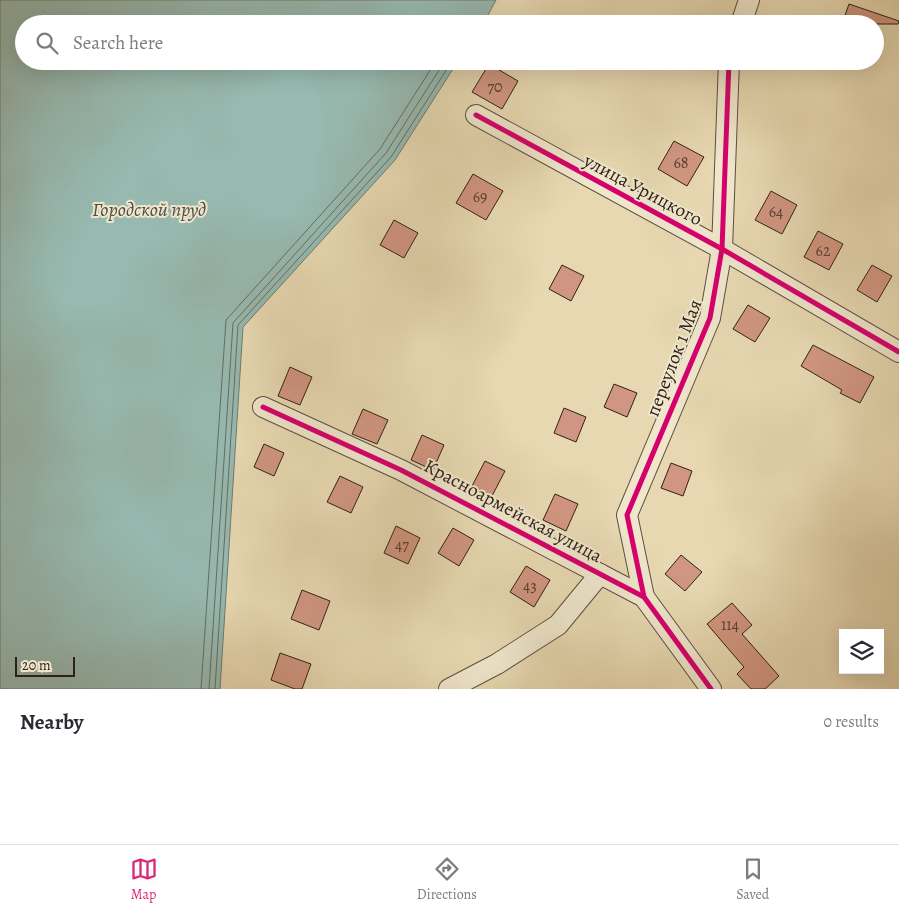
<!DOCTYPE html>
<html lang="en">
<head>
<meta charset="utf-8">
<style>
  body { margin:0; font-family:Alegreya,serif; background:#f2f2f3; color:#2b2b33 }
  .controls { position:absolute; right:15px; bottom:15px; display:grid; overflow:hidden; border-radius:0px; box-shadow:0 5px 20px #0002 }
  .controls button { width:45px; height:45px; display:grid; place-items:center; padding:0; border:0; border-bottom:1px solid #e1e1e2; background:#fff; color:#2b2b33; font:25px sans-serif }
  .scale { position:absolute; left:15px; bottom:12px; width:60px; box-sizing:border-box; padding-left:5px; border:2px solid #2f2118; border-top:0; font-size:14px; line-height:18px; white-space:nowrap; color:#2f2118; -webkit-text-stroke:4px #efe6cc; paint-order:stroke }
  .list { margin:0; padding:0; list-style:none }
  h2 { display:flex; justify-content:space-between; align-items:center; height:65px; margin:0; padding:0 20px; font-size:21px }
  h2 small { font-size:16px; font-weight:400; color:#7c7c81 }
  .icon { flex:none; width:28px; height:28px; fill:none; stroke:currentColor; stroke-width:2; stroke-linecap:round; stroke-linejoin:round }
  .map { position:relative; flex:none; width:899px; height:689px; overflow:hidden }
  .search { position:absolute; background:#fff; box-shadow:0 5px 20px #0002; left:15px; right:15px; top:15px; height:55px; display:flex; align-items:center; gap:12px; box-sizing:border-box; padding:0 18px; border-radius:28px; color:#7c7c81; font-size:19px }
  .sheet { height:155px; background:#fff }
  nav { display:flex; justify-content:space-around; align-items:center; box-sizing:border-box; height:70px; border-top:1px solid #e1e1e2; background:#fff; font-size:14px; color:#7c7c81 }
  nav a { display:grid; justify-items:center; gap:2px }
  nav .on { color:#db2777 }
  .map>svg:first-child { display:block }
  .water { fill:#97b9b0; stroke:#6d7c73 }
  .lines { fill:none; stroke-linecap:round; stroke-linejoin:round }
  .shore { stroke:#636d64; stroke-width:1 }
  .building { fill:#d19681; stroke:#2f2118 }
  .minor-casing { stroke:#5d4f3e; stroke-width:22 }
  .minor { stroke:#efe6cc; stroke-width:20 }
  .cycleway-casing { stroke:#efe6cc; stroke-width:8 }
  .cycleway { stroke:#d6006c; stroke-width:5 }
  .labels { text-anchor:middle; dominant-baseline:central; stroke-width:4; stroke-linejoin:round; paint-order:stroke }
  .number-label { font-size:16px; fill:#583e32 }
  .street-label { font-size:19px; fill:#2f2118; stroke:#efe6cc }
  .water-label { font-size:20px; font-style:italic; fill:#4e4f46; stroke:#efe6cc }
</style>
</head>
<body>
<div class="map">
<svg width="899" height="689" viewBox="0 0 899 689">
  <rect width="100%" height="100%" fill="#e7d8b1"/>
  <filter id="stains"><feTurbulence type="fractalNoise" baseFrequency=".004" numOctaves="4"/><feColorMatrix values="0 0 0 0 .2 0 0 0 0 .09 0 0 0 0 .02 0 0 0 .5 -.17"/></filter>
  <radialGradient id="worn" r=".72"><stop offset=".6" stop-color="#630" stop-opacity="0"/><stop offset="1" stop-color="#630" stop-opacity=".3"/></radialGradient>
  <!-- water -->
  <path class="water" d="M 0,0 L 496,0 L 483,24 L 24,24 L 24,61 L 458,61 L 395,160 L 243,327 L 220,689 L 0,689 Z"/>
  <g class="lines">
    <!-- shore -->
    <g class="shore">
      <path d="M 201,689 L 226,320 L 380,149 L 436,61"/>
      <path d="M 209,689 L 233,323 L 386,153 L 445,61"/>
      <path d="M 215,689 L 238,325 L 391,157 L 452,61"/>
    </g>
  </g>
  <!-- building -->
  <g class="building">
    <path d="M 849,4 L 899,21 L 898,24 L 842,24 Z"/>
    <path d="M 489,64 L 518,81 L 502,109 L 472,92 Z"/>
    <path d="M 674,141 L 704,157 L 687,186 L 658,169 Z"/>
    <path d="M 473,174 L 503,191 L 486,220 L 456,203 Z"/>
    <path d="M 771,191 L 797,205 L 782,234 L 755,220 Z"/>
    <path d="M 394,220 L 418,233 L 404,258 L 380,245 Z"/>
    <path d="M 818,231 L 843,244 L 829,270 L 804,257 Z"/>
    <path d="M 562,265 L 584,276 L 571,301 L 549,289 Z"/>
    <path d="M 872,265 L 892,276 L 877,302 L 857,290 Z"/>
    <path d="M 748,305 L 770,318 L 755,342 L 733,329 Z"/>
    <path d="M 813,345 L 874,377 L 860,403 L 840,393 L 842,390 L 801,366 Z"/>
    <path d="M 290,367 L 312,377 L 300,405 L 278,396 Z"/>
    <path d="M 614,384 L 637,393 L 627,417 L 604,407 Z"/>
    <path d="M 564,408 L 586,417 L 576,442 L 554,433 Z"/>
    <path d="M 363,409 L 388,420 L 377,444 L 352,434 Z"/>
    <path d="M 422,435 L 444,445 L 433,470 L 411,460 Z"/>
    <path d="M 264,444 L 284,453 L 274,476 L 254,467 Z"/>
    <path d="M 485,461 L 505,471 L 492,496 L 472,486 Z"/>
    <path d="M 671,463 L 692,471 L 683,496 L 661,488 Z"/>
    <path d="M 340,476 L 363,487 L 351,513 L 327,502 Z"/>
    <path d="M 555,494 L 578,504 L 566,531 L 543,520 Z"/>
    <path d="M 396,526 L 420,538 L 408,564 L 384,553 Z"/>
    <path d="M 453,528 L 474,540 L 459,566 L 438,553 Z"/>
    <path d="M 681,555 L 702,572 L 685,591 L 665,574 Z"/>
    <path d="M 526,566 L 550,580 L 534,607 L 510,592 Z"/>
    <path d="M 302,590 L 330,601 L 319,630 L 291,619 Z"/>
    <path d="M 732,603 L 752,625 L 742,634 L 779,676 L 765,689 L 751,689 L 737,674 L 744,667 L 707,624 Z"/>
    <path d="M 280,653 L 311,664 L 302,689 L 295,689 L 271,680 Z"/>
  </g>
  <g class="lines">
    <!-- minor casing -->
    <g class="minor-casing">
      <g id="minor">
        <path d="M 741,24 L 749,0"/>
        <path d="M 476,115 L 722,249 L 899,352"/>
        <path d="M 263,407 L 401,470 L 644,597 L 711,689"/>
        <path d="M 644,597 L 627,515 L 710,318 L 722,249 L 729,61"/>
        <path d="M 449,689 L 497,664 L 558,625 L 600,574"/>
      </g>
    </g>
    <!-- minor -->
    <use href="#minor" class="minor"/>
    <!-- cycleway casing -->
    <g class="cycleway-casing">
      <g id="cycleway">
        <path d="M 476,115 L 722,249 L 899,352"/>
        <path d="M 263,407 L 401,470 L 644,597 L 711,689"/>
        <path d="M 644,597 L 627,515 L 710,318 L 722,249 L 729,61"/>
      </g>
    </g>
    <!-- cycleway -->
    <use href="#cycleway" class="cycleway"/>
  </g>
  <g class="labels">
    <!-- number labels -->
    <g class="number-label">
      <text x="495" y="87">70</text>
      <text x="681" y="163">68</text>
      <text x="480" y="197">69</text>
      <text x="776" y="212">64</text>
      <text x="823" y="251">62</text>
      <text x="402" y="545">47</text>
      <text x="530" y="586">43</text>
      <text x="730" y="625">114</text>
    </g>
    <!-- street labels -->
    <g class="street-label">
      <text transform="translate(643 190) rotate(28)">улица Урицкого</text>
      <text transform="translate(674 358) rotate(-69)">переулок 1 Мая</text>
      <text transform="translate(513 511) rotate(28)">Красноармейская улица</text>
    </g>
    <!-- water labels -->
    <g class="water-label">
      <text x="149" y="209">Городской пруд</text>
    </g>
  </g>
  <rect width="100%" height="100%" filter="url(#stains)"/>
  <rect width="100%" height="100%" fill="url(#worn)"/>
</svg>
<div class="controls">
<button><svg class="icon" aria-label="layers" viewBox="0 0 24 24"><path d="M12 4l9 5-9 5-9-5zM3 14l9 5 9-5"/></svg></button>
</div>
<div class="scale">20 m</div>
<div class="search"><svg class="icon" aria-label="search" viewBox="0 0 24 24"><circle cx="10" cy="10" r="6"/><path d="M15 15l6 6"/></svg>Search here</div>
</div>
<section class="sheet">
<h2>Nearby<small>0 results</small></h2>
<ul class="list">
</ul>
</section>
<nav>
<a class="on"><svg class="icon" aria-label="map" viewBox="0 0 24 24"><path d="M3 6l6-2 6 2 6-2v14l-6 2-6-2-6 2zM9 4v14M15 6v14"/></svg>Map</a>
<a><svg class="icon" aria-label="directions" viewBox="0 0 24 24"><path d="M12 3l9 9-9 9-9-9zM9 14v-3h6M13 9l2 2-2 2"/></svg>Directions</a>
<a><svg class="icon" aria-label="saved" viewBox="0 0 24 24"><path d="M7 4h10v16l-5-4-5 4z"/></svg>Saved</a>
</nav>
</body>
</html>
